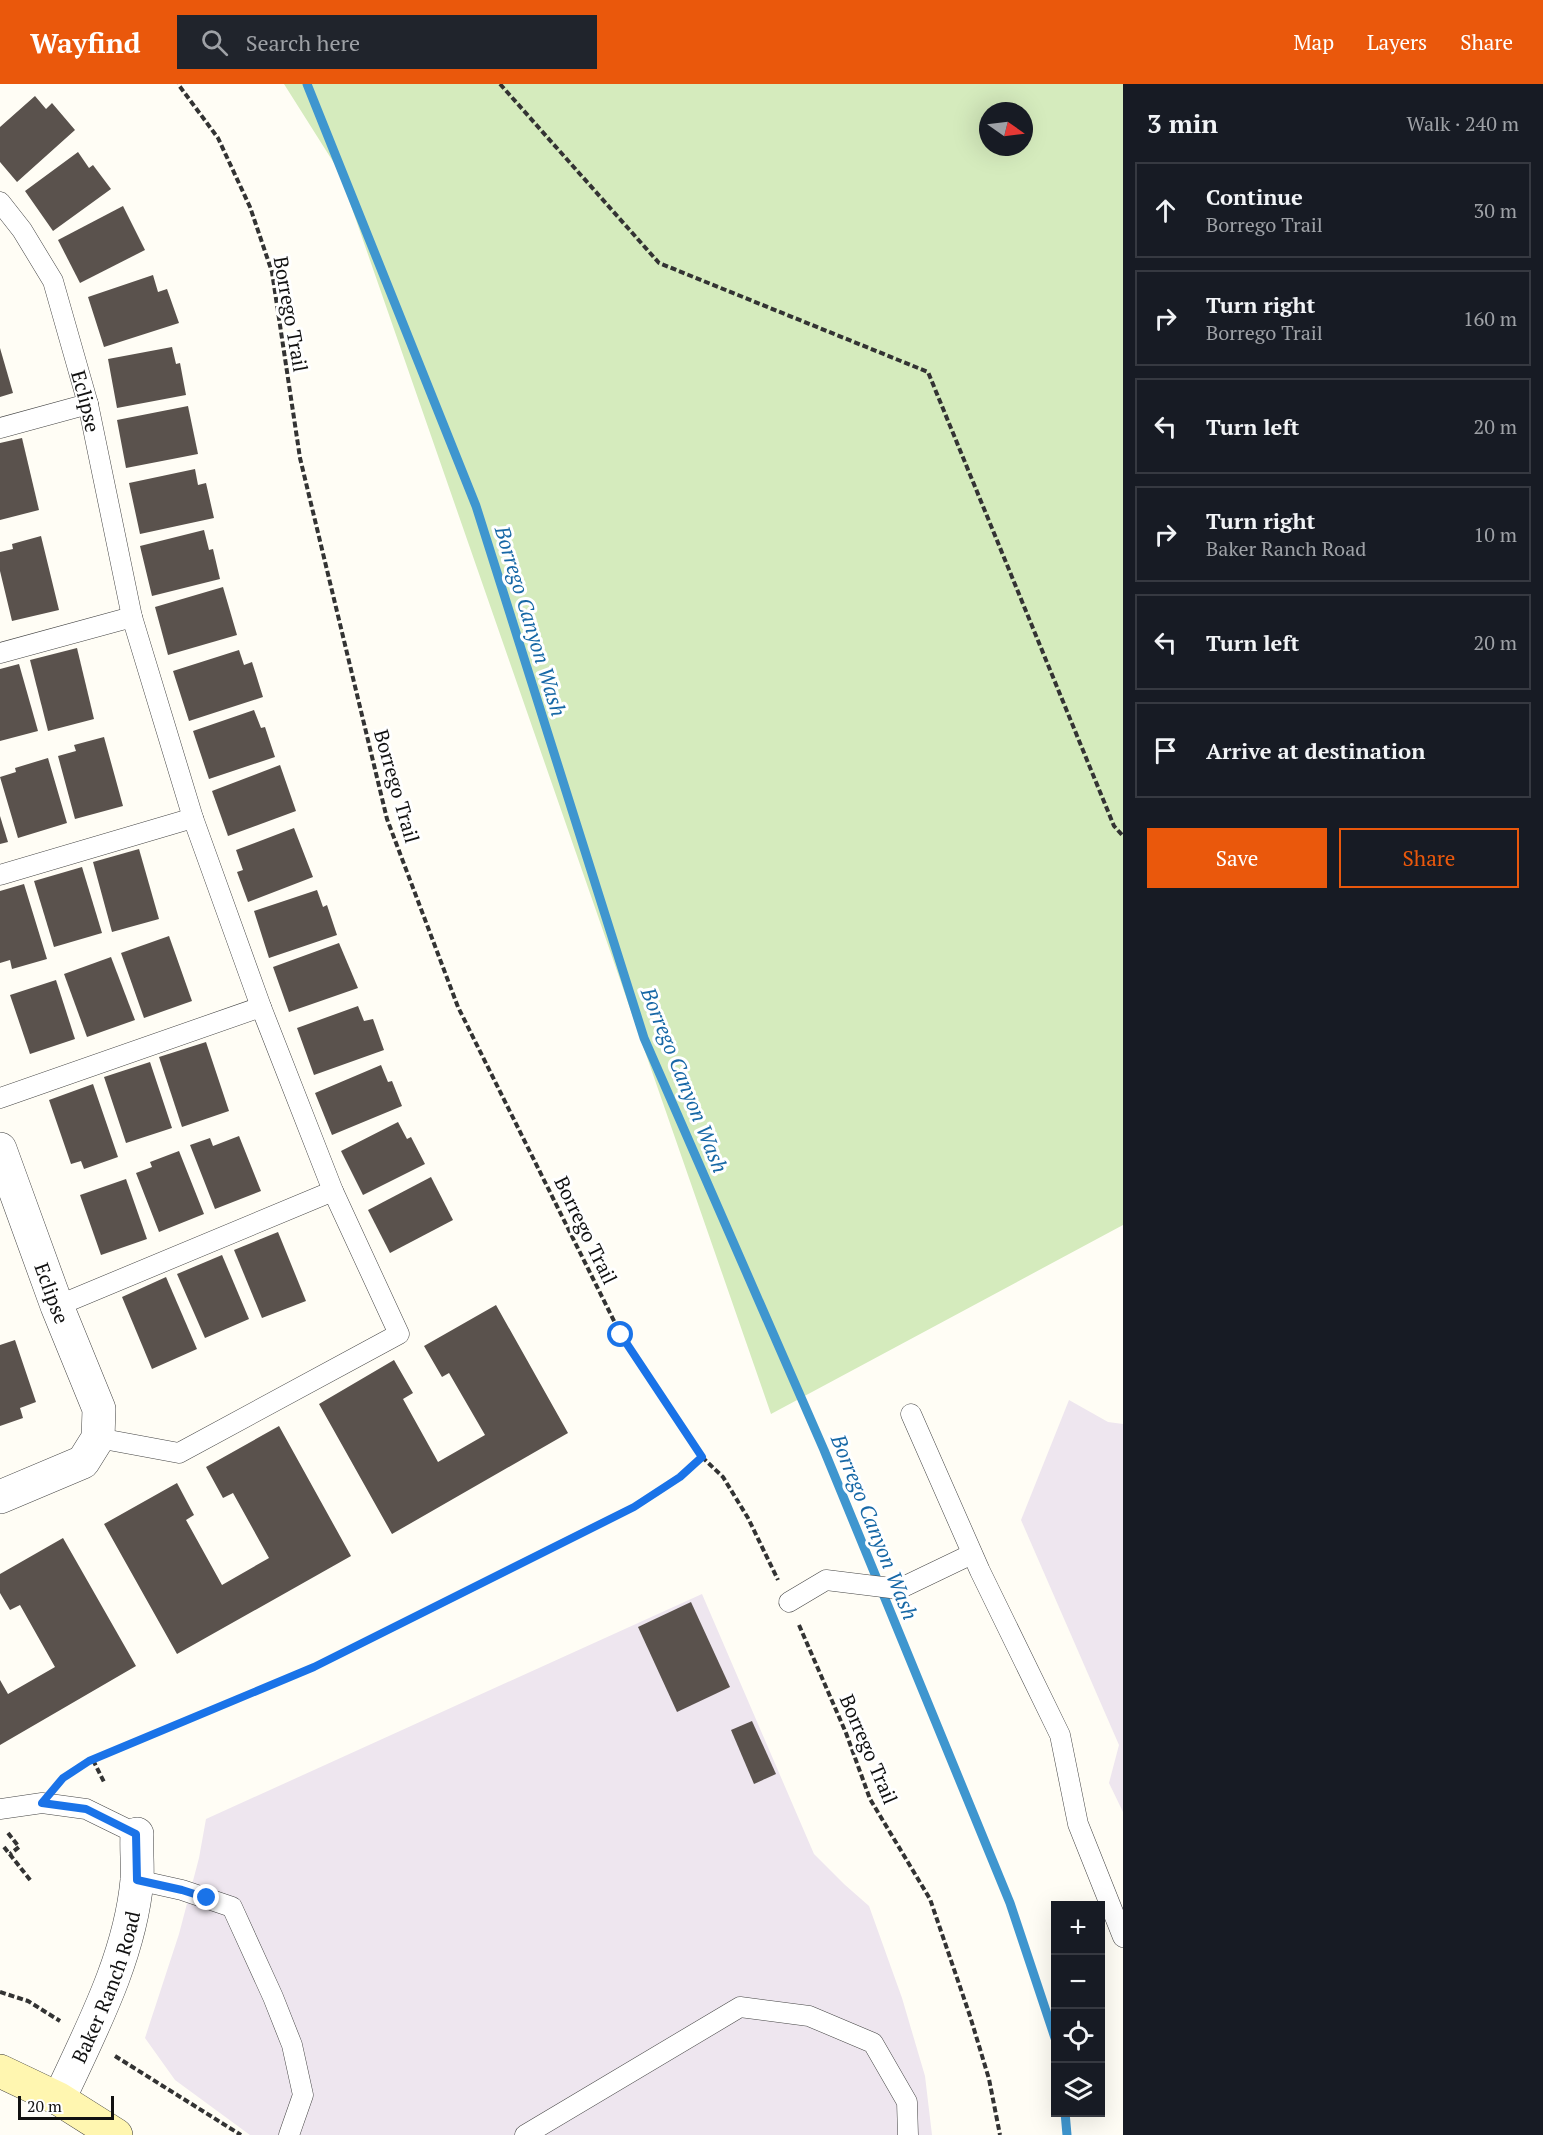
<!DOCTYPE html>
<html lang="en">
<head>
<meta charset="utf-8">
<style>
  body { margin:0; font-family:"PT Serif",serif; background:#20242c; color:#f1f3f6 }
  .controls { position:absolute; right:18px; bottom:18px; display:grid; overflow:hidden; border-radius:0px; box-shadow:0 6px 24px #0002 }
  .controls button { width:54px; height:54px; display:grid; place-items:center; padding:0; border:0; border-bottom:2px solid #363941; background:#171b24; color:#f1f3f6; font:30px sans-serif }
  .compass { position:absolute; left:979px; top:18px; width:54px; height:54px; border-radius:50%; background:#171b24; box-shadow:0 6px 24px #0002; rotate:104deg }
  .scale { position:absolute; left:18px; bottom:15px; width:96px; box-sizing:border-box; padding-left:6px; border:3px solid #111; border-top:0; font-size:16px; line-height:21px; white-space:nowrap; color:#111; -webkit-text-stroke:4px #fff; paint-order:stroke }
  .stop { position:absolute; width:18px; height:18px; margin:-14px; border:4px solid #1a73e8; border-radius:50%; background:#fff }
  .stop.end { background:#1a73e8; border-color:#fff; box-shadow:0 2px 6px #0008 }
  .list { margin:0; padding:0; list-style:none }
  h2 { display:flex; justify-content:space-between; align-items:center; height:78px; margin:0; padding:0 24px; font-size:26px }
  h2 small { font-size:20px; font-weight:400; color:#9ea1a6 }
  .list li { display:grid; grid-template-columns:39px 1fr auto; gap:18px; align-items:center; box-sizing:border-box; height:96px; margin:0 12px 12px; padding:0 12px; border:2px solid #363941; border-radius:0px }
  .list b { display:block; font-size:22px; white-space:nowrap }
  .list p { margin:0; font-size:20px; white-space:nowrap; color:#9ea1a6 }
  .list em { font-size:20px; font-style:normal; color:#9ea1a6 }
  .actions { display:flex; gap:12px; padding:18px 24px }
  .actions a { flex:1; padding:14px 0; border:2px solid #ea580c; border-radius:0px; text-align:center; font-size:21px; color:#ea580c }
  .actions .main { background:#ea580c; color:#fff }
  .icon { flex:none; width:33px; height:33px; fill:none; stroke:currentColor; stroke-width:2; stroke-linecap:round; stroke-linejoin:round }
  .map { position:relative; flex:none; width:1123px; height:2051px; overflow:hidden }
  header { display:flex; align-items:center; gap:36px; box-sizing:border-box; height:84px; padding:0 30px; background:#ea580c; color:#fff }
  header strong { font-size:28px }
  nav { display:flex; gap:33px; margin-inline-start:auto; font-size:21px }
  .search { width:420px; height:54px; background:#20242c; display:flex; align-items:center; gap:15px; box-sizing:border-box; padding:0 21px; border-radius:0px; color:#9ea1a6; font-size:22px }
  main { display:flex }
  aside { flex:1; background:#171b24 }
  .map>svg:first-child { display:block }
  .industrial { fill:#eee6ef }
  .green { fill:#d5ebbd; fill-rule:evenodd }
  .lines { fill:none; stroke-linecap:round; stroke-linejoin:round }
  .stream { stroke:#3f96cf; stroke-width:9 }
  .building { fill:#5a524d }
  .lane-casing { stroke:#444; stroke-width:21 }
  .street-casing { stroke:#444; stroke-width:34 }
  .secondary-casing { stroke:#333; stroke-width:34 }
  .path { stroke:#333; stroke-width:4; stroke-dasharray:6 3; stroke-linecap:butt }
  .lane { stroke:#fff; stroke-width:20 }
  .street { stroke:#fff; stroke-width:33 }
  .secondary { stroke:#fff6b0; stroke-width:33 }
  .route { stroke:#1a73e8; stroke-width:8 }
  .labels { text-anchor:middle; dominant-baseline:central; stroke-width:6; stroke-linejoin:round; paint-order:stroke }
  .street-label { font-size:20px; fill:#111; stroke:#fff }
  .water-label { font-size:21px; font-style:italic; fill:#1768a6; stroke:#fff }
</style>
</head>
<body>
<header>
<strong>Wayfind</strong>
<div class="search"><svg class="icon" aria-label="search" viewBox="0 0 24 24"><circle cx="10" cy="10" r="6"/><path d="M15 15l6 6"/></svg>Search here</div>
<nav><a>Map</a><a>Layers</a><a>Share</a></nav>
</header>
<main>
<div class="map">
<svg width="1123" height="2051" viewBox="0 0 1123 2051">
  <rect width="100%" height="100%" fill="#fffdf5"/>
  <!-- industrial -->
  <g class="industrial">
    <path d="M 1069,1316 L 1108,1338 L 1123,1340 L 1123,1728 L 1109,1699 L 1119,1661 L 1021,1436 Z"/>
    <path d="M 702,1510 L 814,1770 L 844,1800 L 869,1822 L 902,1914 L 925,1992 L 932,2051 L 250,2051 L 175,1996 L 145,1954 L 179,1850 L 199,1774 L 206,1735 Z"/>
  </g>
  <!-- green -->
  <path class="green" d="M 284,0 L 1123,0 L 1123,1141 L 771,1330 L 339,87 ZM 988,27 L 1024,27 L 1024,63 L 988,63 Z"/>
  <g class="lines">
    <!-- stream -->
    <g class="stream">
      <path d="M 307,0 L 476,422 L 644,954 L 824,1366 L 1010,1819 L 1056,1957"/>
      <path d="M 1065,2028 L 1067,2051"/>
    </g>
  </g>
  <!-- building -->
  <g class="building">
    <path d="M 35,12 L 46,25 L 52,19 L 75,46 L 17,98 L 0,78 L 0,43 Z"/>
    <path d="M 78,68 L 89,84 L 93,81 L 111,105 L 53,147 L 25,107 Z"/>
    <path d="M 123,122 L 145,166 L 80,199 L 58,156 Z"/>
    <path d="M 153,191 L 158,208 L 167,205 L 179,239 L 104,263 L 88,213 Z"/>
    <path d="M 172,263 L 176,280 L 180,279 L 186,311 L 117,324 L 108,275 Z"/>
    <path d="M 0,264 L 13,309 L 0,313 Z"/>
    <path d="M 188,322 L 198,370 L 126,384 L 117,336 Z"/>
    <path d="M 22,354 L 39,426 L 0,436 L 0,359 Z"/>
    <path d="M 195,385 L 198,401 L 206,399 L 214,434 L 140,450 L 129,399 Z"/>
    <path d="M 204,446 L 209,466 L 213,465 L 220,495 L 152,512 L 140,462 Z"/>
    <path d="M 41,452 L 59,526 L 12,537 L 0,487 L 0,468 L 13,465 L 12,460 Z"/>
    <path d="M 223,503 L 237,551 L 168,571 L 155,523 Z"/>
    <path d="M 77,564 L 94,635 L 48,647 L 30,576 Z"/>
    <path d="M 239,566 L 244,581 L 252,578 L 263,613 L 189,637 L 173,587 Z"/>
    <path d="M 19,580 L 38,647 L 0,657 L 0,585 Z"/>
    <path d="M 254,626 L 261,644 L 265,643 L 275,673 L 209,695 L 193,647 Z"/>
    <path d="M 104,653 L 123,722 L 75,735 L 58,672 L 76,667 L 74,661 Z"/>
    <path d="M 48,674 L 67,739 L 18,754 L 0,693 L 16,688 L 15,684 Z"/>
    <path d="M 280,681 L 296,727 L 228,752 L 212,707 Z"/>
    <path d="M 0,732 L 8,758 L 0,760 Z"/>
    <path d="M 294,744 L 313,793 L 248,818 L 237,788 L 243,786 L 236,766 Z"/>
    <path d="M 139,765 L 159,835 L 112,848 L 93,778 Z"/>
    <path d="M 82,783 L 102,849 L 54,863 L 34,797 Z"/>
    <path d="M 24,800 L 47,875 L 12,885 L 10,876 L 0,879 L 0,807 Z"/>
    <path d="M 317,806 L 323,823 L 327,821 L 337,851 L 269,874 L 254,827 Z"/>
    <path d="M 169,852 L 192,917 L 144,934 L 121,869 Z"/>
    <path d="M 339,859 L 358,904 L 289,928 L 273,883 Z"/>
    <path d="M 111,873 L 135,936 L 87,953 L 64,890 Z"/>
    <path d="M 56,896 L 75,955 L 30,970 L 10,911 Z"/>
    <path d="M 358,922 L 364,937 L 373,935 L 384,966 L 314,991 L 297,944 Z"/>
    <path d="M 206,958 L 229,1027 L 182,1043 L 159,973 Z"/>
    <path d="M 150,978 L 172,1044 L 126,1059 L 104,993 Z"/>
    <path d="M 381,981 L 388,998 L 392,997 L 402,1022 L 332,1051 L 315,1009 Z"/>
    <path d="M 93,1000 L 118,1073 L 84,1085 L 81,1077 L 71,1080 L 49,1016 Z"/>
    <path d="M 398,1038 L 407,1055 L 411,1053 L 425,1080 L 363,1111 L 341,1067 Z"/>
    <path d="M 239,1052 L 261,1107 L 215,1125 L 190,1061 L 210,1054 L 213,1062 Z"/>
    <path d="M 179,1067 L 204,1130 L 159,1148 L 136,1089 L 152,1083 L 150,1078 Z"/>
    <path d="M 431,1093 L 453,1136 L 390,1169 L 368,1126 Z"/>
    <path d="M 126,1095 L 147,1155 L 101,1171 L 80,1111 Z"/>
    <path d="M 278,1148 L 306,1217 L 262,1234 L 234,1166 Z"/>
    <path d="M 222,1171 L 249,1235 L 205,1254 L 177,1190 Z"/>
    <path d="M 166,1193 L 197,1265 L 152,1285 L 122,1213 Z"/>
    <path d="M 496,1221 L 568,1349 L 392,1450 L 319,1320 L 394,1276 L 413,1309 L 403,1315 L 438,1378 L 485,1351 L 449,1289 L 442,1293 L 424,1262 Z"/>
    <path d="M 15,1256 L 36,1318 L 20,1324 L 23,1334 L 0,1342 L 0,1261 Z"/>
    <path d="M 279,1342 L 351,1472 L 177,1570 L 104,1440 L 177,1399 L 194,1431 L 186,1436 L 222,1501 L 269,1474 L 233,1409 L 223,1414 L 206,1383 Z"/>
    <path d="M 63,1454 L 136,1582 L 0,1661 L 0,1596 L 8,1610 L 55,1583 L 20,1521 L 10,1526 L 0,1509 L 0,1490 Z"/>
    <path d="M 691,1518 L 730,1603 L 677,1628 L 638,1543 Z"/>
    <path d="M 752,1637 L 776,1690 L 754,1700 L 731,1646 Z"/>
  </g>
  <g class="lines">
    <!-- lane casing -->
    <g class="lane-casing">
      <g id="lane">
        <path id="s1" d="M 0,118 L 22,146 L 53,197 L 88,320 L 132,533"/>
        <path d="M 0,344 L 88,320"/>
        <path d="M 0,569 L 132,533 L 193,734 L 261,923 L 333,1107 L 399,1250 L 179,1369 L 98,1354"/>
        <path d="M 0,791 L 193,734"/>
        <path d="M 0,1014 L 261,923"/>
        <path d="M 57,1222 L 333,1107"/>
        <path d="M 911,1330 L 980,1487 L 1060,1651 L 1078,1740 L 1123,1853"/>
        <path d="M 789,1518 L 826,1496 L 899,1505 L 972,1470"/>
        <path d="M 0,1725 L 42,1719 L 86,1725 L 137,1750"/>
        <path d="M 137,1796 L 182,1806 L 232,1823 L 273,1913 L 292,1961 L 303,2011 L 289,2051"/>
        <path d="M 525,2051 L 740,1923 L 809,1932 L 873,1959 L 907,2018 L 908,2051"/>
      </g>
    </g>
    <!-- street casing -->
    <g class="street-casing">
      <g id="street">
        <path id="s2" d="M 0,1065 L 57,1222 L 99,1325 L 98,1354 L 83,1378 L 0,1413"/>
        <path id="s3" d="M 59,2015 C 91,1946 130,1873 137,1796 C 138,1781 136,1765 137,1750"/>
      </g>
    </g>
    <!-- secondary casing -->
    <g class="secondary-casing">
      <path id="secondary" d="M 0,1987 L 59,2015 L 116,2051"/>
    </g>
    <!-- path -->
    <g class="path">
      <path d="M 500,0 L 659,179 L 928,288 L 1114,742 L 1123,752"/>
      <path d="M 702,1373 L 723,1393 L 748,1434 L 778,1496"/>
      <path d="M 799,1541 L 846,1649 L 870,1715 L 930,1815 L 970,1932 L 989,1995 L 1000,2051"/>
      <path d="M 93,1676 L 105,1700"/>
      <path d="M 61,1696 L 89,1677 L 120,1663 L 314,1583 L 634,1423 L 680,1393 L 702,1373 L 621,1251 L 458,923 L 387,735 L 300,374 L 272,188 L 250,123 L 218,54 L 178,0"/>
      <path d="M 8,1749 L 19,1763 L 10,1770"/>
      <path d="M 4,1763 L 31,1797"/>
      <path d="M 0,1908 L 28,1917 L 60,1937"/>
      <path d="M 115,1972 L 241,2051"/>
    </g>
    <!-- lane -->
    <use href="#lane" class="lane"/>
    <!-- street -->
    <use href="#street" class="street"/>
    <!-- secondary -->
    <use href="#secondary" class="secondary"/>
  </g>
  <g class="lines">
    <!-- route -->
    <path class="route" d="M 207,1814 L 182,1806 L 137,1796 L 136,1750 L 86,1725 L 42,1719 L 63,1694 L 89,1677 L 314,1583 L 634,1423 L 680,1393 L 702,1373 L 621,1251"/>
  </g>
  <g class="labels">
    <!-- street labels -->
    <g class="street-label">
      <text transform="translate(291 230) rotate(80)">Borrego Trail</text>
      <text stroke="none"><textPath href="#s1" startOffset="220">Eclipse</textPath></text>
      <text transform="translate(397 702) rotate(74)">Borrego Trail</text>
      <text transform="translate(586 1146) rotate(64)">Borrego Trail</text>
      <text stroke="none"><textPath href="#s2" startOffset="153">Eclipse</textPath></text>
      <text transform="translate(869 1665) rotate(67)">Borrego Trail</text>
      <text stroke="none"><textPath href="#s3" startOffset="122">Baker Ranch Road</textPath></text>
    </g>
    <!-- water labels -->
    <g class="water-label">
      <text transform="translate(531 537) rotate(73)">Borrego Canyon Wash</text>
      <text transform="translate(685 996) rotate(68)">Borrego Canyon Wash</text>
      <text transform="translate(875 1443) rotate(68)">Borrego Canyon Wash</text>
    </g>
  </g>
</svg>
<div class="controls">
<button>+</button>
<button>−</button>
<button><svg class="icon" aria-label="locate" viewBox="0 0 24 24"><circle cx="12" cy="12" r="6"/><path d="M12 2v4M12 18v4M2 12h4M18 12h4"/></svg></button>
<button><svg class="icon" aria-label="layers" viewBox="0 0 24 24"><path d="M12 4l9 5-9 5-9-5zM3 14l9 5 9-5"/></svg></button>
</div>
<svg class="compass" viewBox="-18 -18 36 36"><path d="M0-13l5 13h-10z" fill="#e53935"/><path d="M0 13l5-13h-10z" fill="#9ea1a6"/></svg>
<div class="scale">20 m</div>
<div class="stop" style="left:621px;top:1251px"></div>
<div class="stop end" style="left:207px;top:1814px"></div>
</div>
<aside>
<h2>3 min<small>Walk · 240 m</small></h2>
<ul class="list">
<li><svg class="icon" aria-label="ahead" viewBox="0 0 24 24"><path d="M12 20V5M6 11l6-6 6 6"/></svg><div><b>Continue</b><p>Borrego Trail</p></div><em>30 m</em></li>
<li><svg class="icon" aria-label="right" viewBox="0 0 24 24"><path d="M7 20v-9h11M14 6l5 5-5 5"/></svg><div><b>Turn right</b><p>Borrego Trail</p></div><em>160 m</em></li>
<li><svg class="icon" aria-label="left" viewBox="0 0 24 24"><path d="M17 20v-9H6M10 6l-5 5 5 5"/></svg><div><b>Turn left</b></div><em>20 m</em></li>
<li><svg class="icon" aria-label="right" viewBox="0 0 24 24"><path d="M7 20v-9h11M14 6l5 5-5 5"/></svg><div><b>Turn right</b><p>Baker Ranch Road</p></div><em>10 m</em></li>
<li><svg class="icon" aria-label="left" viewBox="0 0 24 24"><path d="M17 20v-9H6M10 6l-5 5 5 5"/></svg><div><b>Turn left</b></div><em>20 m</em></li>
<li><svg class="icon" aria-label="arrive" viewBox="0 0 24 24"><path d="M6 21V4h12l-3 4 3 4H6"/></svg><div><b>Arrive at destination</b></div></li>
</ul>
<div class="actions"><a class="main">Save</a><a>Share</a></div>
</aside>
</main>
</body>
</html>
